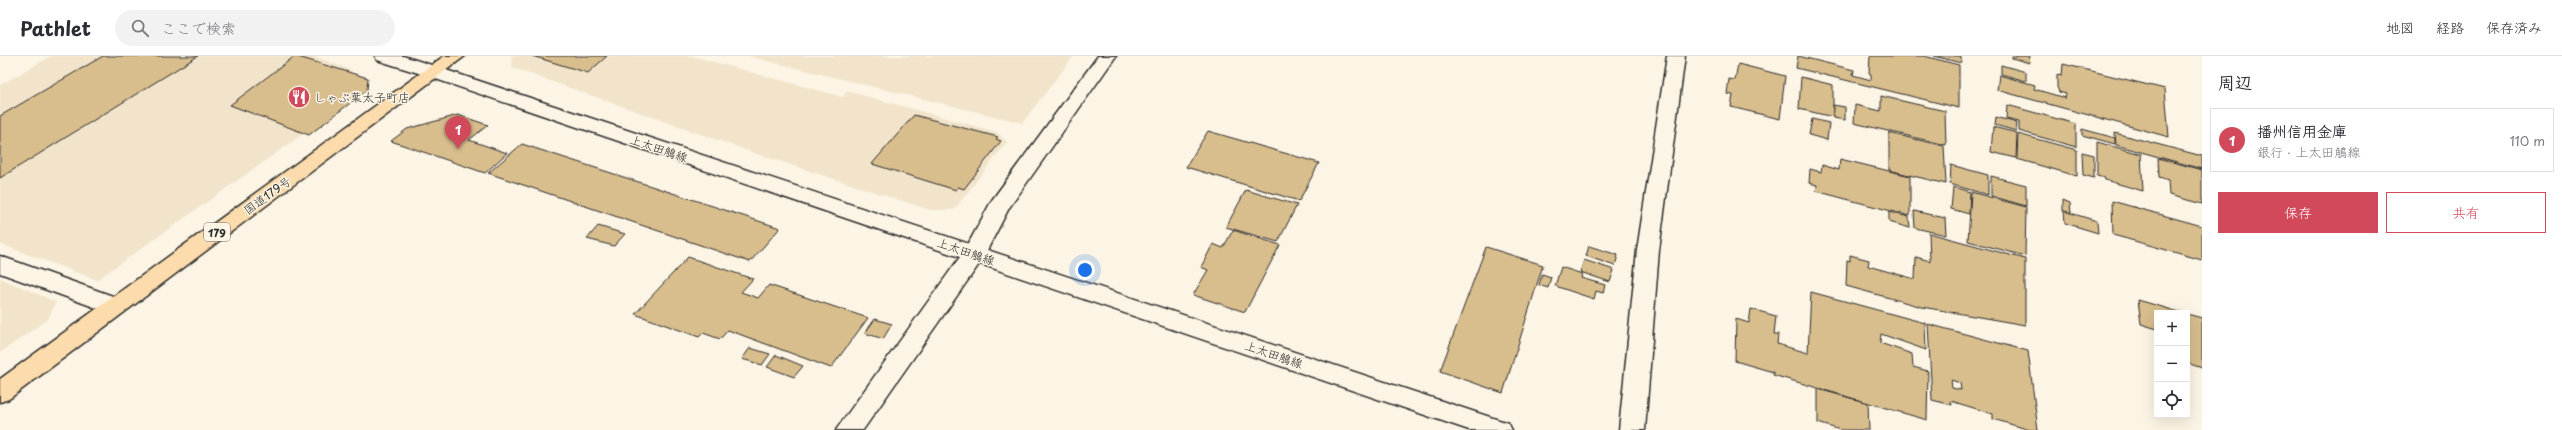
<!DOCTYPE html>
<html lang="ja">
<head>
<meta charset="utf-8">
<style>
  body { margin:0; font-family:"Playpen Sans","Klee One",sans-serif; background:#f2f2f3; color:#2b2b33 }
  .controls { position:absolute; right:12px; bottom:12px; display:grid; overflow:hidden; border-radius:0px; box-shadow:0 4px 16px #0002 }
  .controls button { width:36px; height:36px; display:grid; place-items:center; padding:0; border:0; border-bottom:1px solid #e1e1e2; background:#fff; color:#2b2b33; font:20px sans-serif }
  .you { position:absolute; left:1085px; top:214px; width:14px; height:14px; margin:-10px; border:3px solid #fff; border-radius:50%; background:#1a73e8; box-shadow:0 0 0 6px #1a73e833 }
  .badge { display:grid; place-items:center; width:26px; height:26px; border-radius:50%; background:#d1495b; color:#fff; font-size:13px; font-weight:700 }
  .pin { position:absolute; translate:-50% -33px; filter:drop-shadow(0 1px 2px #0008) }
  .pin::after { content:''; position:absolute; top:21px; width:14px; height:12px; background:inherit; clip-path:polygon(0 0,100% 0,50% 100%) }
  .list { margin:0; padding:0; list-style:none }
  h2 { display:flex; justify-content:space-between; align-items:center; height:52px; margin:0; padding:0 16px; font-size:17px }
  h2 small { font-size:13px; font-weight:400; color:#7c7c81 }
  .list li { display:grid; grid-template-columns:26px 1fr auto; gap:12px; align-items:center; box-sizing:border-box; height:64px; margin:0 8px 8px; padding:0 8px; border:1px solid #e1e1e2; border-radius:0px }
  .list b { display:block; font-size:15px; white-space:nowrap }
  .list p { margin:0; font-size:13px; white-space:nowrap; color:#7c7c81 }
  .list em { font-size:13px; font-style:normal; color:#7c7c81 }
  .actions { display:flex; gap:8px; padding:12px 16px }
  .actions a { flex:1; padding:9px 0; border:1px solid #d1495b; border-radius:0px; text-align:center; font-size:14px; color:#d1495b }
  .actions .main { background:#d1495b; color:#fff }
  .icon { flex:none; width:22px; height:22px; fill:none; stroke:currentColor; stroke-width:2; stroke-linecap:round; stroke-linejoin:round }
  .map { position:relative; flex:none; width:2202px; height:374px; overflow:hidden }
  header { display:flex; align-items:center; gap:24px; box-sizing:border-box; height:56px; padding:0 20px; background:#fff; border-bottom:1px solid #e1e1e2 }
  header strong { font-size:19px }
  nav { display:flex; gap:22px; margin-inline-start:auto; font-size:14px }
  .search { width:280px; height:36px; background:#f2f2f3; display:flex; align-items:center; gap:10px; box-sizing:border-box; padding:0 14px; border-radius:22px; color:#7c7c81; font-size:15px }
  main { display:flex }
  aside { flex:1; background:#fff }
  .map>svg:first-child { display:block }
  .built { fill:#f1e4cb }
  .building { fill:#d8bd8d; stroke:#2b2b2b; fill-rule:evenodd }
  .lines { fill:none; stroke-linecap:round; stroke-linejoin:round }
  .minor-casing { stroke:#2b2b2b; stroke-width:3 }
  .tertiary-casing { stroke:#2b2b2b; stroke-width:3 }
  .secondary-casing { stroke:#2b2b2b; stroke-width:3 }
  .trunk-casing { stroke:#2b2b2b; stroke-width:3 }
  .minor { fill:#fcf5e5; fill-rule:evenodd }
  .tertiary { fill:#fcf5e5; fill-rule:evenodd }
  .secondary { fill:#fcf5e5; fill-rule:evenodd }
  .trunk { fill:#fcdcac; fill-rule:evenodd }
  .labels { text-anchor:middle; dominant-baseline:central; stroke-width:3; stroke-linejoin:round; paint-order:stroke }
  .shield { fill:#fcf5e5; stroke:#6a6863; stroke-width:1 }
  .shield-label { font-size:11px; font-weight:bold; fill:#2b2b2b }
  .poi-label { font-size:12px; fill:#2b2b2b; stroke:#fcf5e5; text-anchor:start }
  .street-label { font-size:12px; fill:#2b2b2b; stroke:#fcf5e5 }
</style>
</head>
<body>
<header>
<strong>Pathlet</strong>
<div class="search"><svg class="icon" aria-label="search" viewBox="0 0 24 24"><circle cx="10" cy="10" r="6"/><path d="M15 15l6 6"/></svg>ここで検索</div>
<nav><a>地図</a><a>経路</a><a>保存済み</a></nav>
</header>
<main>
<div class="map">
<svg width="2202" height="374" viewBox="0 0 2202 374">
  <rect width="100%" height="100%" fill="#fcf5e5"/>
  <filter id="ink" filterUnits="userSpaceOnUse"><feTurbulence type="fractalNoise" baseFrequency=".025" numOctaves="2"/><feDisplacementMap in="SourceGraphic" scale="8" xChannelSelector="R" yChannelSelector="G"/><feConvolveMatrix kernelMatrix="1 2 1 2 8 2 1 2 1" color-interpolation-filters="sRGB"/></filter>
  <g filter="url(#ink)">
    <!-- built -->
    <g class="built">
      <path d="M 51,0 L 313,0 L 351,14 L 354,42 L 97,224 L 0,188 L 0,29 Z"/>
      <path d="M 511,0 L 692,0 L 843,41 L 847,35 L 997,76 L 1007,86 L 954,154 L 930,154 L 757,98 L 513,12 Z"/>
      <path d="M 747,0 L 1074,0 L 1022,67 Z"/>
      <path d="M 0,222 L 56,246 L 48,263 L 0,297 Z"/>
    </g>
    <!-- building -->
    <g class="building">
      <path d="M 103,0 L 198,0 L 0,122 L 0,60 Z"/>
      <path d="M 295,0 L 368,22 L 367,34 L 309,79 L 230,49 Z"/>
      <path d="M 532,0 L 607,0 L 588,17 Z"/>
      <path d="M 1798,0 L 1854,14 L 1853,19 L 1871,24 L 1871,18 L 1869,17 L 1870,0 L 1924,0 L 1959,9 L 1959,52 L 1796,12 Z"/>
      <path d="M 1934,0 L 1961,0 L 1961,7 Z"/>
      <path d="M 2012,0 L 2030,0 L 2029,7 L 2012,2 Z"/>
      <path d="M 1738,8 L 1785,20 L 1780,63 L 1731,51 L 1733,39 L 1727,38 L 1729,23 L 1735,24 Z"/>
      <path d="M 2063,8 L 2165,33 L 2169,81 L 1997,34 L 1999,19 L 2035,29 L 2034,33 L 2065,42 L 2066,38 L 2059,36 L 2057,31 L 2057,19 L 2062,20 Z"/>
      <path d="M 2001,9 L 2026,16 L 2026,25 L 2001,18 Z"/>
      <path d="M 1801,21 L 1833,29 L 1833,61 L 1799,53 Z"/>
      <path d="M 1881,40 L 1945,55 L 1946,89 L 1854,67 L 1855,49 L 1881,55 Z"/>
      <path d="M 1833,49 L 1845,51 L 1845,64 L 1833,62 Z"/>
      <path d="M 2007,49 L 2076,68 L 2076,91 L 2019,75 L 2019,66 L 2006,63 Z"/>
      <path d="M 458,59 L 488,69 L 469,84 L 507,97 L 485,117 L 391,85 L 407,73 Z"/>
      <path d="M 914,59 L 998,81 L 996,83 L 1001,85 L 964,133 L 958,131 L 956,134 L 872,108 Z"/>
      <path d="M 1996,61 L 2017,67 L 2016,75 L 1995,69 Z"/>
      <path d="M 1812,63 L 1829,67 L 1827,84 L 1809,79 Z"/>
      <path d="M 1993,71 L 2017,77 L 2016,102 L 1991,96 Z"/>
      <path d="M 2082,73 L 2115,82 L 2115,88 L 2082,79 Z"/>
      <path d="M 1208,75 L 1319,107 L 1299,145 L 1186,111 Z"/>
      <path d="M 1889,77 L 1944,90 L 1946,128 L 1889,114 Z"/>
      <path d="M 2115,77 L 2202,100 L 2202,113 L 2116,89 Z"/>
      <path d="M 2018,78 L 2077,94 L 2077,120 L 2017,103 Z"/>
      <path d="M 2097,86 L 2141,98 L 2143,135 L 2105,124 L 2104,121 L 2097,119 Z"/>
      <path d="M 522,88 L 780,172 L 750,206 L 488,117 Z"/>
      <path d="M 2082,96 L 2094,99 L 2094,122 L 2083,119 Z"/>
      <path d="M 2158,102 L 2202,114 L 2202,148 L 2169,139 L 2168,124 L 2159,121 Z"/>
      <path d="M 1840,103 L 1910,120 L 1910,160 L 1816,135 L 1817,129 L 1809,127 L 1810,113 L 1821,116 L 1822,109 L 1839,114 Z"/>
      <path d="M 1951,109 L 1988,119 L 1988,139 L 1950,128 Z"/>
      <path d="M 1991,120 L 2026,129 L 2026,150 L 1991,140 Z"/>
      <path d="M 1953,131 L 1970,136 L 1969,158 L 1951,153 Z"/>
      <path d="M 1246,134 L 1297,149 L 1278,186 L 1226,171 Z"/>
      <path d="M 1971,136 L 2026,151 L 2025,200 L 1968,185 Z"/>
      <path d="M 2063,144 L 2070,147 L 2071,157 L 2063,155 Z"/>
      <path d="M 2112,145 L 2202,170 L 2202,204 L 2113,179 Z"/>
      <path d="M 1914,155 L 1945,162 L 1946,179 L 1915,172 Z"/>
      <path d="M 2064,155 L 2097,165 L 2098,177 L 2065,167 Z"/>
      <path d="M 1889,156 L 1909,161 L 1910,172 L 1889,166 Z"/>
      <path d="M 598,170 L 625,178 L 614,190 L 587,183 Z"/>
      <path d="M 1233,174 L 1280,189 L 1245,256 L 1193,239 L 1208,214 L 1201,211 L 1213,188 L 1223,192 Z"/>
      <path d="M 1929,177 L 2025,203 L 2025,269 L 1922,251 L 1846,230 L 1847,204 L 1850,205 L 1850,199 L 1869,204 L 1868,210 L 1915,223 L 1916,201 L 1930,205 Z"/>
      <path d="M 1589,190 L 1618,199 L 1615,210 L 1586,200 Z"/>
      <path d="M 1486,191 L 1543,209 L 1503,337 L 1440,315 Z"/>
      <path d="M 688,201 L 753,223 L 741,236 L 758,242 L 769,229 L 868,262 L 831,312 L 728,274 L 720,283 L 703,277 L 699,281 L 635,258 Z"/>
      <path d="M 1584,204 L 1614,214 L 1610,226 L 1580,216 Z"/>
      <path d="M 1561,211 L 1582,218 L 1581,222 L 1605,229 L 1603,237 L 1596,235 L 1594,243 L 1555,230 Z"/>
      <path d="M 1542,218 L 1551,221 L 1548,232 L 1539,229 Z"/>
      <path d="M 1811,236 L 1925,267 L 1926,294 L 1881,278 L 1880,287 L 1912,298 L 1913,311 L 1928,315 L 1927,364 L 1773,319 L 1773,316 L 1735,305 L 1736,263 L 1749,267 L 1751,253 L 1776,260 L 1774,278 L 1778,278 L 1777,288 L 1808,297 Z"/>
      <path d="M 2138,244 L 2183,257 L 2157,257 L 2157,273 L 2141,268 Z"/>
      <path d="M 2187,258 L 2202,262 L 2202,312 L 2187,307 Z"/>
      <path d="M 875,263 L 892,268 L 883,283 L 865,277 Z"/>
      <path d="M 1928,268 L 2028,295 L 2038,374 L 2030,374 L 1993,363 L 1993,358 L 1951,345 L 1952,349 L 1932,344 ZM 1951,324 L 1960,327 L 1961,334 L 1952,332 Z"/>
      <path d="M 750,292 L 770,298 L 762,309 L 742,303 Z"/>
      <path d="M 776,299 L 803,310 L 794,321 L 767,311 Z"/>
      <path d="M 1818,333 L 1868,347 L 1869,374 L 1840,374 L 1818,367 Z"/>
    </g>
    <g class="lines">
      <!-- minor casing -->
      <g class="minor-casing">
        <g id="minor">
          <path d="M 1098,0 L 1116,0 L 1009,152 L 982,204 L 863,374 L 836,374 L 965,194 L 992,144 Z"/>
          <path d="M 1667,0 L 1685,0 L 1659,194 L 1645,374 L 1619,374 L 1637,194 Z"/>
          <path d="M 0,200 L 124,244 L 128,250 L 124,256 L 116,259 L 0,217 Z"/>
        </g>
      </g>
      <!-- tertiary casing -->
      <g class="tertiary-casing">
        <path id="tertiary" d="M 375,0 L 403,0 L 441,12 L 443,16 L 441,20 L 434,22 L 377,4 Z"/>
      </g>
      <!-- secondary casing -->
      <g class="secondary-casing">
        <path id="secondary" d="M 434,10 L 1508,367 L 1512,374 L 1469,374 L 427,20 L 425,16 L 427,12 Z"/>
      </g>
      <!-- trunk casing -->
      <g class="trunk-casing">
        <path id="trunk" d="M 444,0 L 465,0 L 9,343 L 0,346 L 0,323 Z"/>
      </g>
      <!-- minor -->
      <use href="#minor" class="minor"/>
      <!-- tertiary -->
      <use href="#tertiary" class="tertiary"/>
      <!-- secondary -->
      <use href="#secondary" class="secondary"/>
      <!-- trunk -->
      <use href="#trunk" class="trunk"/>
    </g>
  </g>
  <!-- icons -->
  <defs>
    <g id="restaurant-disc" transform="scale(1.15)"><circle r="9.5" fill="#d1495b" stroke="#fcf5e5"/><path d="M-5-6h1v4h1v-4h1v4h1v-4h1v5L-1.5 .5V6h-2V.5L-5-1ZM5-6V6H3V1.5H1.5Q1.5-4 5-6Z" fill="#fff"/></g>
  </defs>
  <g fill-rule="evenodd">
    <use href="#restaurant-disc" x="299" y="41"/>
  </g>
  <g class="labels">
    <!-- shield labels -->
    <rect class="shield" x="204" y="167" width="26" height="18" rx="3"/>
    <g class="shield-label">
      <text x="217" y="176">179</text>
    </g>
    <!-- poi labels -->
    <g class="poi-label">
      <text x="314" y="41">しゃぶ葉太子町店</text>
    </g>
    <!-- street labels -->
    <g class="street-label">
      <text transform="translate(659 92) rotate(19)">上太田鵤線</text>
      <text transform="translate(267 139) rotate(-36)">国道179号</text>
      <text transform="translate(966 195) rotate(19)">上太田鵤線</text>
      <text transform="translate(1274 298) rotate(19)">上太田鵤線</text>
    </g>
  </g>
</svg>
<div class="controls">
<button>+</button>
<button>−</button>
<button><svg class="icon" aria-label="locate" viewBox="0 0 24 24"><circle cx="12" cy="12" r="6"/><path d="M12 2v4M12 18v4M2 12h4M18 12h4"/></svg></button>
</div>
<div class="you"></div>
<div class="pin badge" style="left:458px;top:93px">1</div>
</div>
<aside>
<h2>周辺<small></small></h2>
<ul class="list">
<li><span class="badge">1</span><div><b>播州信用金庫</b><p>銀行 · 上太田鵤線</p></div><em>110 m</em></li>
</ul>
<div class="actions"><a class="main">保存</a><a>共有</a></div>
</aside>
</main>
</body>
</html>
